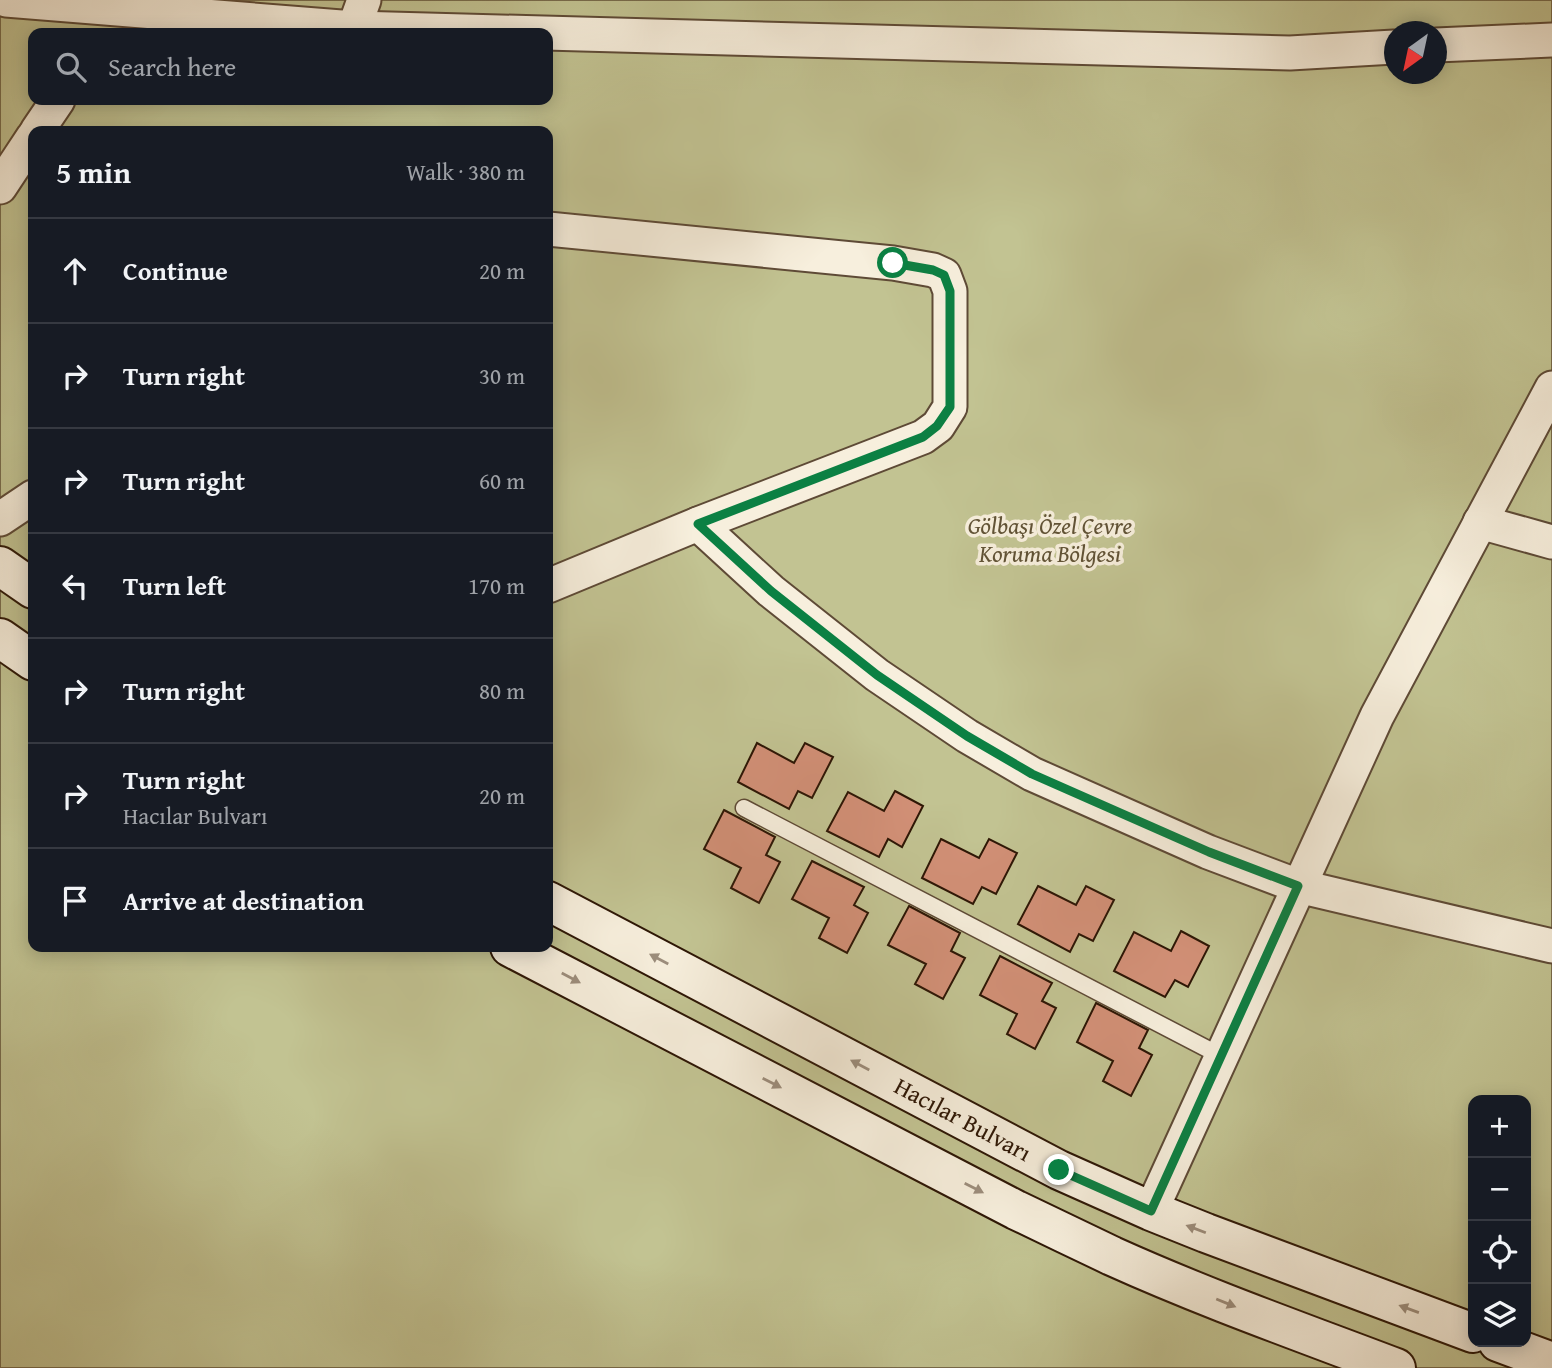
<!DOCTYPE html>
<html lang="en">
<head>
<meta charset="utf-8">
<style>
  body { margin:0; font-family:"Gentium Book Plus",serif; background:#242831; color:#f1f3f6 }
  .controls { position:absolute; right:21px; bottom:21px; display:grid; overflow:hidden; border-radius:14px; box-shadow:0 4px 18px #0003 }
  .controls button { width:63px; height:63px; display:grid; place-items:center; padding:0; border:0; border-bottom:2px solid #363941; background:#171b24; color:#f1f3f6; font:35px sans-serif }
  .compass { position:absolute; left:1384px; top:21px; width:63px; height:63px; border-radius:50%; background:#171b24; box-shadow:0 4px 18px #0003; rotate:213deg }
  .stop { position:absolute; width:21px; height:21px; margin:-16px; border:5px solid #0b8043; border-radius:50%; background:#fff }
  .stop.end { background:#0b8043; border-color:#fff; box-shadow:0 2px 7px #0008 }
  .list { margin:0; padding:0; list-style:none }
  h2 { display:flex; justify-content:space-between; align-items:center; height:91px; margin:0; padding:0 28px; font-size:30px }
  h2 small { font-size:23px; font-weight:400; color:#9ea1a6 }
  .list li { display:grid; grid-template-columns:46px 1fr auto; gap:21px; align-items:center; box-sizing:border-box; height:105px; padding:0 28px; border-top:2px solid #363941 }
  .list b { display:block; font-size:26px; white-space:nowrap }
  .list p { margin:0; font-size:23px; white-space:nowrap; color:#9ea1a6 }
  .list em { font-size:23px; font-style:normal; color:#9ea1a6 }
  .icon { flex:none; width:38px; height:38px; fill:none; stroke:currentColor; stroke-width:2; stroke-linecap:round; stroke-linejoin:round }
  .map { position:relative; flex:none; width:1552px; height:1368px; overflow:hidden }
  .search { position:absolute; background:#171b24; box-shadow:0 4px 18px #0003; left:28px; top:28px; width:525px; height:77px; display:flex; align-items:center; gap:18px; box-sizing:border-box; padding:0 24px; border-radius:14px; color:#9ea1a6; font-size:26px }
  .panel { position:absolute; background:#171b24; box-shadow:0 4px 18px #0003; left:28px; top:126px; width:525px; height:826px; border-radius:14px }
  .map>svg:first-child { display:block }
  .green { fill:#c2c392; stroke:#786c4c; stroke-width:2; fill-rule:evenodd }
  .building { fill:#d29077; stroke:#2d1605; stroke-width:2 }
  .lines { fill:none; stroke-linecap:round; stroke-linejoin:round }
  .lane-casing { stroke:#5e4a36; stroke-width:19 }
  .street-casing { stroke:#5e4a36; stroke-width:37 }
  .secondary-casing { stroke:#2d1605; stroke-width:42 }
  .lane { stroke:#f7efdd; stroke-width:16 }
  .street { stroke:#f7efdd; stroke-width:33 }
  .secondary { stroke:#f7efdd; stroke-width:38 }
  .oneway { fill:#9c8d7c }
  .route { stroke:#0b8043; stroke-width:9 }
  .labels { text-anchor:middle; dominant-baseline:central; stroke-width:7; stroke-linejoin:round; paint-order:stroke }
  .park-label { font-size:24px; font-style:italic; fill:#615336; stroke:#f7efdd }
  .street-label { font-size:24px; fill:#2d1605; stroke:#f7efdd }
</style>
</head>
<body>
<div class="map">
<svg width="1552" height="1368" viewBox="0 0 1552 1368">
  <rect width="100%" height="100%" fill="#f3e6cb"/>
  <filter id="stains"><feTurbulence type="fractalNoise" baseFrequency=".00286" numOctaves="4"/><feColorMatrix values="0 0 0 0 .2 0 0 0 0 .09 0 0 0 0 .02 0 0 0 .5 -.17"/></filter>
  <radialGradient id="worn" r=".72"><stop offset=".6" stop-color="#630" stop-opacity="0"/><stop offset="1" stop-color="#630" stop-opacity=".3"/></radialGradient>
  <!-- green -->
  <path class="green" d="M 0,0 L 1552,0 L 1552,1368 L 0,1368 ZM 1394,32 L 1436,32 L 1436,74 L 1394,74 ZM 33,33 L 548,33 L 548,100 L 33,100 ZM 33,131 L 548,131 L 548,947 L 33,947 ZM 1473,1100 L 1526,1100 L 1526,1342 L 1473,1342 Z"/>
  <!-- building -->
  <g class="building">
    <path d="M 757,743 L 794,763 L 805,743 L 833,757 L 812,798 L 798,791 L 789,809 L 738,782 Z"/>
    <path d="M 895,791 L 923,806 L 902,847 L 888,839 L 879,857 L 827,831 L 848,792 L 884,811 Z"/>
    <path d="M 724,810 L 775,837 L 766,855 L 780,862 L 759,903 L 731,888 L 741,868 L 704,849 Z"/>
    <path d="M 941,839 L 979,858 L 989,839 L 1017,853 L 996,894 L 982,887 L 973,904 L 922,878 Z"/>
    <path d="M 812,861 L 864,887 L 854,905 L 868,913 L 847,953 L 819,938 L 829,918 L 792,899 Z"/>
    <path d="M 1038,886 L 1076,905 L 1086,886 L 1114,900 L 1093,941 L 1079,934 L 1070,952 L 1018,924 Z"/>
    <path d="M 909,906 L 960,933 L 951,951 L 965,958 L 943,999 L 915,984 L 926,964 L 888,945 Z"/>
    <path d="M 1181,931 L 1209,946 L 1188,987 L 1175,980 L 1165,997 L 1114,971 L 1134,932 L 1171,951 Z"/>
    <path d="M 1000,956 L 1052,983 L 1042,1001 L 1056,1008 L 1035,1049 L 1007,1034 L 1017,1014 L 980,995 Z"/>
    <path d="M 1096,1003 L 1148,1030 L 1139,1048 L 1152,1055 L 1131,1096 L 1103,1081 L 1113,1061 L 1077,1042 Z"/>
  </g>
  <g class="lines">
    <!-- lane casing -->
    <g class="lane-casing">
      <path id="lane" d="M 744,808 L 1221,1056"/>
    </g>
    <!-- street casing -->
    <g class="street-casing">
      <g id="street">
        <path d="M 6,0 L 354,28 L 1290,53 L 1394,47"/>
        <path d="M 354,28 L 364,0"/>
        <path d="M 1436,45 L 1552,40"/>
        <path d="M 37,131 L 58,100"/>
        <path d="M 0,187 L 33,137"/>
        <path d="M 548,229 L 893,263 L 933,270 L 944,275 L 950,291 L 950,407 L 938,426 L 923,437 L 698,524 L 548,586"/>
        <path d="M 0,519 L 33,497"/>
        <path d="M 1480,522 L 1552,542"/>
        <path d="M 698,524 L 771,591 L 877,675 L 967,736 L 1032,774 L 1208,852 L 1298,886 L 1552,946"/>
        <path d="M 1151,1211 L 1377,716 L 1552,388"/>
      </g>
    </g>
    <!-- secondary casing -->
    <g class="secondary-casing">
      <g id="secondary">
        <path d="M 0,566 L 33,589"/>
        <path d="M 0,638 L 33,661"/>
        <path d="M 548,901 L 1059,1170 L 1151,1211 L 1206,1233 L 1473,1333"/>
        <path d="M 510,947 L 1016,1210 C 1048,1225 1080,1241 1112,1256 C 1205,1298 1301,1332 1396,1368"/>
        <path d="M 1498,1342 L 1552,1362"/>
      </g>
    </g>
    <!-- lane -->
    <use href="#lane" class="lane"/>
    <!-- street -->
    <use href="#street" class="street"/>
    <!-- secondary -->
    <use href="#secondary" class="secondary"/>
  </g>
  <!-- one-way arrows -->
  <defs><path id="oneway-solid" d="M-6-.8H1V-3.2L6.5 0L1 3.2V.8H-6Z" transform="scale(1.75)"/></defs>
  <g class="oneway">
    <use href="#oneway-solid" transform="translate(659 959) rotate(-152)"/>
    <use href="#oneway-solid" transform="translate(571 978) rotate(28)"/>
    <use href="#oneway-solid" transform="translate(860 1065) rotate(-152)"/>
    <use href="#oneway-solid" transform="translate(772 1083) rotate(27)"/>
    <use href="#oneway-solid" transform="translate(974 1188) rotate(27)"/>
    <use href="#oneway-solid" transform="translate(1196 1229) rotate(-159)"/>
    <use href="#oneway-solid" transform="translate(1226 1303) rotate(22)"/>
    <use href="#oneway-solid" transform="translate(1409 1309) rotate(-160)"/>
  </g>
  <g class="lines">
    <!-- route -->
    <path class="route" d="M 893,263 L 933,270 L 944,275 L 950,291 L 950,407 L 937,426 L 923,437 L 698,524 L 771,591 L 877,675 L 967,736 L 1032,774 L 1209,852 L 1298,886 L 1151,1211 L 1059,1170"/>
  </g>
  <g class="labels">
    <!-- park labels -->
    <g class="park-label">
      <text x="1050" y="525">Gölbaşı Özel Çevre<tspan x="1050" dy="28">Koruma Bölgesi</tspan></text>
    </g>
    <!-- street labels -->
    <g class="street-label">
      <text transform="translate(963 1119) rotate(28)">Hacılar Bulvarı</text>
    </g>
  </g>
  <rect width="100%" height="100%" filter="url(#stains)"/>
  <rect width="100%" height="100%" fill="url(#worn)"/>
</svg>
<div class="controls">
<button>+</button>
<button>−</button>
<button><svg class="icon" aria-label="locate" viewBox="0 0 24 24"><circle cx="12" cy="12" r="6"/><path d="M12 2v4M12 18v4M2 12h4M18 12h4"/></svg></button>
<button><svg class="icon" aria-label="layers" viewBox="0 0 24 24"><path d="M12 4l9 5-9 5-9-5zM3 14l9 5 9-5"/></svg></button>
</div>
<svg class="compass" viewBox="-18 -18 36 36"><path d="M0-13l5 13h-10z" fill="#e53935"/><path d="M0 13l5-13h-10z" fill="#9ea1a6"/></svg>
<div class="stop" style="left:893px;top:263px"></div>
<div class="stop end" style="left:1059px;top:1170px"></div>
<div class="search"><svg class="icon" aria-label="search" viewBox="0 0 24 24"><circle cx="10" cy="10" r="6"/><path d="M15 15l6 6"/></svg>Search here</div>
<section class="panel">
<h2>5 min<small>Walk · 380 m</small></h2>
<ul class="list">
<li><svg class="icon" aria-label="ahead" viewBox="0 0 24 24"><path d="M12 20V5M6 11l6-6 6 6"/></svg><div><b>Continue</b></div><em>20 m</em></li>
<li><svg class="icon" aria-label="right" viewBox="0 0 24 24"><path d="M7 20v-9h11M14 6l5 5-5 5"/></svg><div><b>Turn right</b></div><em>30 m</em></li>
<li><svg class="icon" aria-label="right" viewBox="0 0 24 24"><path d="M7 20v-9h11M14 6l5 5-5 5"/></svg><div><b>Turn right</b></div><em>60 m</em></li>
<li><svg class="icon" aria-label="left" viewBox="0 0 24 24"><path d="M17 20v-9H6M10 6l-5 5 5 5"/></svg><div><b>Turn left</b></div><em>170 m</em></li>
<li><svg class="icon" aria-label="right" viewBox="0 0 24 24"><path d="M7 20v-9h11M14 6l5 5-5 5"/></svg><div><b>Turn right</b></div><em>80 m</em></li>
<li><svg class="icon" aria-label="right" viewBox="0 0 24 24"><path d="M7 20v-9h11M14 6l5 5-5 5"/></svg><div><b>Turn right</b><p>Hacılar Bulvarı</p></div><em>20 m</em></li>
<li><svg class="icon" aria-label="arrive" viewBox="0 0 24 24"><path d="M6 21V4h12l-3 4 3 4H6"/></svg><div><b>Arrive at destination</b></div></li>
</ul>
</section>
</div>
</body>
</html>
